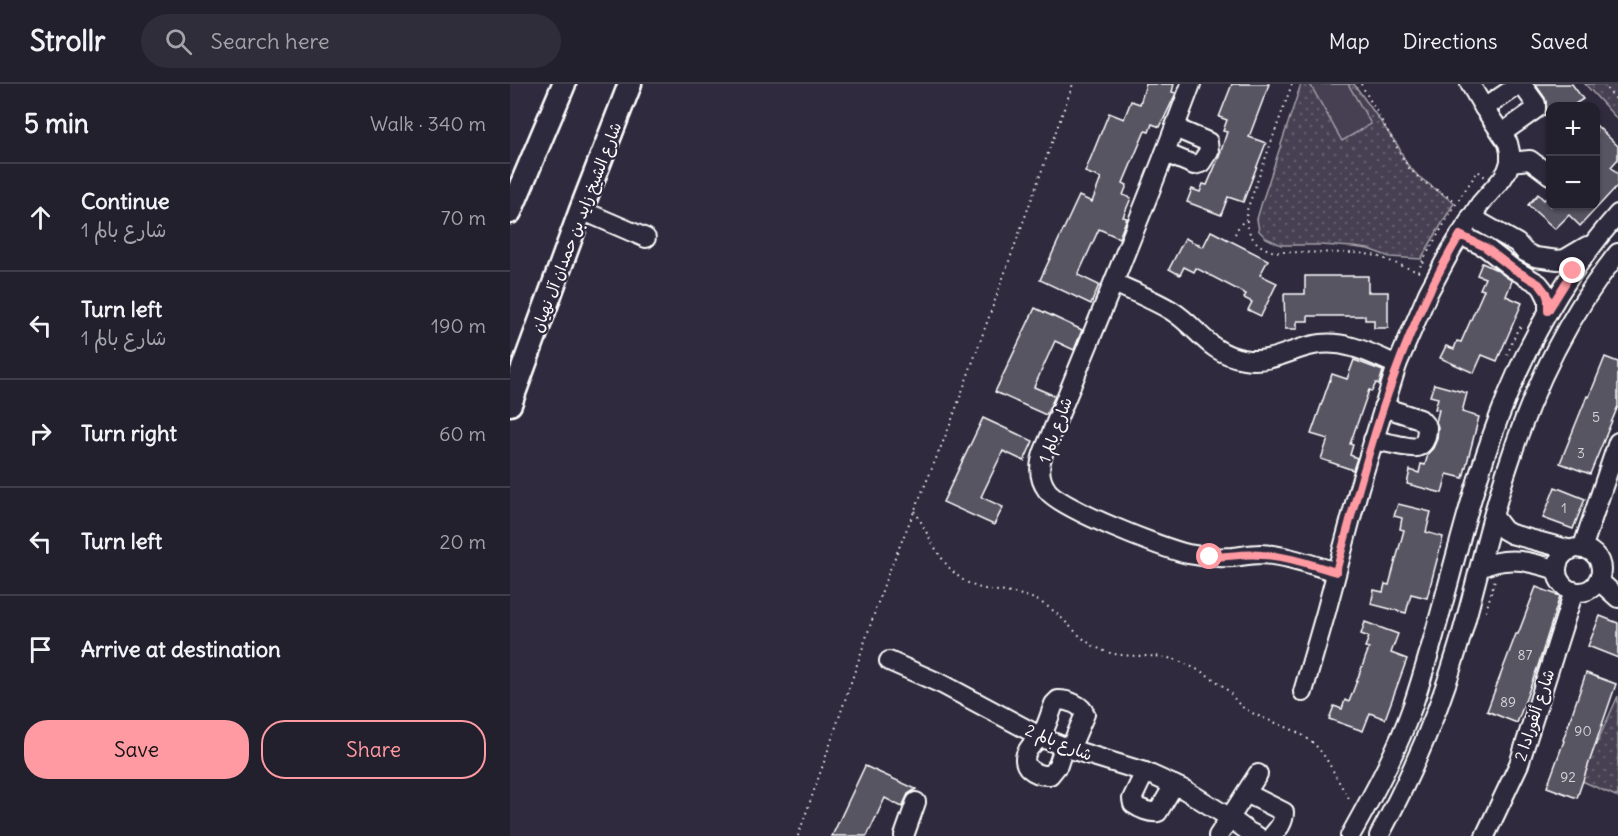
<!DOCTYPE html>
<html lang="en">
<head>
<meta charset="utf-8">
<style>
  body { margin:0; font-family:Delius,"Playpen Sans Arabic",sans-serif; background:#2f2d3a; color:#f1f3f6 }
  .controls { position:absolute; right:18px; top:18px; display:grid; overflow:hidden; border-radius:12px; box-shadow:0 2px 4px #0004 }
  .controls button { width:54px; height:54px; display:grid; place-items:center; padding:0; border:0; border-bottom:2px solid #403e4a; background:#23202e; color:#f1f3f6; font:30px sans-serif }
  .stop { position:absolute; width:18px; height:18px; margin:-14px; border:4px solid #ff9aa2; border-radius:50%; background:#fff }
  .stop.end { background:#ff9aa2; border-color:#fff; box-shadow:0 2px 6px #0008 }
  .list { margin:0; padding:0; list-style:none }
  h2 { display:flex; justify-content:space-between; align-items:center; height:78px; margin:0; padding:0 24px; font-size:26px }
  h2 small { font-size:20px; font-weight:400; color:#a3a3aa }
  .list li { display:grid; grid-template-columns:39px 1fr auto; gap:18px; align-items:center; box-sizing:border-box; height:108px; padding:0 24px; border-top:2px solid #403e4a }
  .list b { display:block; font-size:22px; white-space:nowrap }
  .list p { margin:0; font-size:20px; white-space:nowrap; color:#a3a3aa }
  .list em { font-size:20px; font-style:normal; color:#a3a3aa }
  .actions { display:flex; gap:12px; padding:18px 24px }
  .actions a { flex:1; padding:14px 0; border:2px solid #ff9aa2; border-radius:24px; text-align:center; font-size:21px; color:#ff9aa2 }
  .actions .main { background:#ff9aa2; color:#111 }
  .icon { flex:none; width:33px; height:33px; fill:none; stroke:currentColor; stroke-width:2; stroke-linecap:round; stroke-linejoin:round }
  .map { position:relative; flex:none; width:1108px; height:752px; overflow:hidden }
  header { display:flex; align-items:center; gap:36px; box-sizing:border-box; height:84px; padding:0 30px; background:#23202e; border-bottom:2px solid #403e4a }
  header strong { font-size:28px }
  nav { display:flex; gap:33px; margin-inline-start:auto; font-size:21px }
  .search { width:420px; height:54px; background:#2f2d3a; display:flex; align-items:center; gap:15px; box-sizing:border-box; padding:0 21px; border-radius:33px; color:#a3a3aa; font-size:22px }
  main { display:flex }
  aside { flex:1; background:#23202e }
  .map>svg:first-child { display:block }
  .park { fill:url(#park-dots); stroke:#a2a0a8; stroke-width:1.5 }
  .garden { fill:#464152; stroke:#a2a0a8; stroke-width:1.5 }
  .building { fill:#595564; stroke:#fff; stroke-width:1.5 }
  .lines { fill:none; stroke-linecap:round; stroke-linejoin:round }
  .minor-casing { stroke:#fff; stroke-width:22 }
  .major-casing { stroke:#fff; stroke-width:27 }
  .path { stroke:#fff; stroke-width:2; stroke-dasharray:1.5 4.5; stroke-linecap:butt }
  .minor { stroke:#2f2a3d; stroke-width:18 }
  .major { stroke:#2f2a3d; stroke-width:22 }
  .route { stroke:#ff9aa2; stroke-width:8 }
  .labels { text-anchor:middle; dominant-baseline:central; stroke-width:4.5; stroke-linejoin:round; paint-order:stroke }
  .number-label { font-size:14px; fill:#d6d4d8 }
  .street-label { font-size:16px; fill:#fff; stroke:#2f2a3d }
</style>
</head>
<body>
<header>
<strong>Strollr</strong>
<div class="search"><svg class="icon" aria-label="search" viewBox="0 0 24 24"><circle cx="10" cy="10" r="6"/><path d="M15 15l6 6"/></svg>Search here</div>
<nav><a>Map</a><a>Directions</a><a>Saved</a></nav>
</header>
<main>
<aside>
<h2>5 min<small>Walk · 340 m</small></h2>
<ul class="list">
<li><svg class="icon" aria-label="ahead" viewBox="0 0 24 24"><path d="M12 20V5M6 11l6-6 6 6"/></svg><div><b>Continue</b><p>شارع بالم 1</p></div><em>70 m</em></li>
<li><svg class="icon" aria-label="left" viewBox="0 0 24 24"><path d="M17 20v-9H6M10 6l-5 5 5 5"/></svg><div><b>Turn left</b><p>شارع بالم 1</p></div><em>190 m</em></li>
<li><svg class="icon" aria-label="right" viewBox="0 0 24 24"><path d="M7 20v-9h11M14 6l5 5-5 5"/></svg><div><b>Turn right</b></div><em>60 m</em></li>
<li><svg class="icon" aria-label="left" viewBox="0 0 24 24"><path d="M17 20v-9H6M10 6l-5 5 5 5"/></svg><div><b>Turn left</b></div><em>20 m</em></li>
<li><svg class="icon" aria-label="arrive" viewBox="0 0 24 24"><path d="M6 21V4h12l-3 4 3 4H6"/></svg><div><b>Arrive at destination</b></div></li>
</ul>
<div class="actions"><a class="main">Save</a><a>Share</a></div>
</aside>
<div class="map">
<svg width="1108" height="752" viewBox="0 0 1108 752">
  <defs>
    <pattern id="park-dots" width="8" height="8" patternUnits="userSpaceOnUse" patternTransform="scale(1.5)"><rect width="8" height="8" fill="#464152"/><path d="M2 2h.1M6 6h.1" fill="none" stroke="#625e6c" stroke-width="1.8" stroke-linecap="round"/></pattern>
  </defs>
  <rect width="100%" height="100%" fill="#2f2a3d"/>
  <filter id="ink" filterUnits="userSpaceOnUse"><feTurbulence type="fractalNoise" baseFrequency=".0167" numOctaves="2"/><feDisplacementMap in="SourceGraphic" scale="12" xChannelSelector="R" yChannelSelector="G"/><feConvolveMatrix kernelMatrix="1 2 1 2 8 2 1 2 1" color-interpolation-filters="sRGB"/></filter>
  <g filter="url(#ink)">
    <!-- park -->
    <g class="park">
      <path d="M 791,0 L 844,0 L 888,62 L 897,80 L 908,92 L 944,119 L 911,175 L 880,173 L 858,165 L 843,163 L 810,161 L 771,161 L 756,154 L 749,147 L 747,135 L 752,118 Z"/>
      <path d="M 1075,0 L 1108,0 L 1108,36 Z"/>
      <path d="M 1108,612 L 1108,713 L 1070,696 Z"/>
    </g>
    <!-- garden -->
    <path class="garden" d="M 800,0 L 838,0 L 861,40 L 832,57 Z"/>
    <!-- building -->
    <g class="building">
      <path d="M 636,0 L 664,0 L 662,8 L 666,9 L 650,43 L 642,40 L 639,48 L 635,47 L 613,99 L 617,101 L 613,111 L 621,114 L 613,133 L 617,134 L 609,154 L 589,145 L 568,191 L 589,201 L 581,220 L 530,196 L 569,112 L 582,118 L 591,94 L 575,88 L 599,29 L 614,35 L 621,17 L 630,20 Z"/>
      <path d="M 722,0 L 759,0 L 739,53 L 756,59 L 733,118 L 718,113 L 711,131 L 677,118 L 682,105 L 690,108 L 693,100 L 697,101 L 709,73 L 717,48 L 713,47 L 717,36 L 709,33 Z"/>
      <path d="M 1025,0 L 1062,0 L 1073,15 L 1062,22 L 1041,22 L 1041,39 L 1035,31 L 1037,25 L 1035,14 Z"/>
      <path d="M 1086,41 L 1108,62 L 1108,75 L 1101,83 L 1108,90 L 1108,101 L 1070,142 L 1059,131 L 1045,145 L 1018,121 L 1028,110 L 1034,116 L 1041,109 L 1041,122 L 1086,122 Z"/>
      <path d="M 701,147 L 758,176 L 750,191 L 767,199 L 751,232 L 738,226 L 742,218 L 734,214 L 736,210 L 686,184 L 684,188 L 674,183 L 670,191 L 659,185 L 675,154 L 693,163 Z"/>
      <path d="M 972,179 L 985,185 L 1002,197 L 996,212 L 1012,219 L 987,277 L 972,271 L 964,289 L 930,274 L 936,262 L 944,265 L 947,257 L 951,258 L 974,206 L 970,205 L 975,194 L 967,191 Z"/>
      <path d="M 795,192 L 858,192 L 858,208 L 878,208 L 878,244 L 864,244 L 864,236 L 855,236 L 855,232 L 798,232 L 798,237 L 787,237 L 787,245 L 775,245 L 774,210 L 795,210 Z"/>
      <path d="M 525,224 L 572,246 L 564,266 L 545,257 L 524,303 L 545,312 L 536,331 L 485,308 Z"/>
      <path d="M 1095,273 L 1108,278 L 1108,322 L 1080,390 L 1050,379 L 1077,312 L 1079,313 Z"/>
      <path d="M 844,276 L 873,287 L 869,300 L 866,299 L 862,307 L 859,306 L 840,360 L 843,361 L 840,371 L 847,374 L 843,386 L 811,375 L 818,355 L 801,350 L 822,290 L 837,295 Z"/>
      <path d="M 924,300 L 957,309 L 952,328 L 969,333 L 953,394 L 937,390 L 932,409 L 897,400 L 900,386 L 909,389 L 911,380 L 915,381 L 918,370 L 923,364 L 927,355 L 928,343 L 926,338 L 929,326 L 925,325 L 928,314 L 920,312 Z"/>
      <path d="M 473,334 L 523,357 L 514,377 L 493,367 L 471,413 L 493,423 L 484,441 L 433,418 Z"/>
      <path d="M 1045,403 L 1075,415 L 1063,445 L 1033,434 Z"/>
      <path d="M 888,420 L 921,428 L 916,448 L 933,453 L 917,514 L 901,510 L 896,529 L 861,520 L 864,506 L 873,508 L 875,500 L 879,501 L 894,446 L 890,445 L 892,434 L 884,432 Z"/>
      <path d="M 1026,503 L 1050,512 L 1028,582 L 1007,639 L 977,627 L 1006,550 L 1008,550 Z"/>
      <path d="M 1090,532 L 1108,539 L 1108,574 L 1078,562 Z"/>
      <path d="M 855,538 L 888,550 L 881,569 L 897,575 L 875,635 L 860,629 L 853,647 L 819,635 L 824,622 L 832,625 L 835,616 L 839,618 L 859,564 L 855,563 L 859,553 L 851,550 Z"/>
      <path d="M 1076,589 L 1106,600 L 1067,714 L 1037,703 L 1054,657 L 1053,656 Z"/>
      <path d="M 355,682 L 406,705 L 398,710 L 392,723 L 375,714 L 357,752 L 322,752 Z"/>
    </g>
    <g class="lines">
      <!-- minor casing -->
      <g class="minor-casing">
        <g id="minor">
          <path d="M 681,0 C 635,124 585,245 534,367 C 529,380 528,394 537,406 C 549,424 654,465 678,470 C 693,473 708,474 723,473 C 732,472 741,470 751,470 C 776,471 802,481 826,488"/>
          <path d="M 974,24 L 1007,2 L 1013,2 L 1026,20 L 1026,25 L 992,49"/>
          <path d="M 655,69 L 684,81 L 691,79 L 699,67 L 698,58 L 665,44"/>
          <path d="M 1000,78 L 1020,76 L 1040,91"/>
          <path d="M 71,126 L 136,154"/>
          <path d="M 961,133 L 1007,159 L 1015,168 L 1025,173 L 1048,176 L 1055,175 L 1077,162"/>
          <path d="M 950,151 L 975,163 L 1002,184 L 1029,200 L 1033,205 L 1038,215 L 1038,227"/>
          <path d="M 604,199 C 624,208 644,216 662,227 C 689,244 698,269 733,275 C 761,280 778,266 804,261 C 834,255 860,269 887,281"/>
          <path d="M 863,356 C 871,357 901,365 907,363 C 916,360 917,350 917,343 L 910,335 L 873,323"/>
          <path d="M 984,433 L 994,446 L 1001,450 L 1061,466"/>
          <circle cx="1069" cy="486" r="22"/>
          <path d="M 1072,465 L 1108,358"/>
          <path d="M 970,484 C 997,471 1019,477 1047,486"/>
          <path d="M 1088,496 L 1108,514"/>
          <path d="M 379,577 L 434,601 L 535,655 L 560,665 L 635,688 L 675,706 L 720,734 L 739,748 L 747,752"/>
          <path d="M 793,608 L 816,528 L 849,404 L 887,281 L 918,209 L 941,166 L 970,120 L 992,95 L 997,87 L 1000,78 L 1000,68 L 998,59 L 974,24 L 960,0"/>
          <path d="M 554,663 L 548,681 L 540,691 C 525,692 508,682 518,666 C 521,660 528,657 531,652 C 537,642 540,630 544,620 L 548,616 C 558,616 572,621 575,630 L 560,665"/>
          <path d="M 635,688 L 622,715 L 623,720 C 630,725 640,729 648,728 L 664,701"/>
          <path d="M 736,709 L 774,728 C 774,738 769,744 762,752"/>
          <path d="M 394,752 L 406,718"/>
          <path d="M 708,752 L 748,690"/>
          <path d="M 840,752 C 864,709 887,667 903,621 C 935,526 953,427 989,333 C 1017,258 1055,190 1108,130"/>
          <path d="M 869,752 C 901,692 929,628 948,563 C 966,503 978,442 998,382 C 1022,307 1058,231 1108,169"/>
          <path d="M 975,752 L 1009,680 L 1064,507"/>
        </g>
      </g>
      <!-- major casing -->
      <g class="major-casing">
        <g id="major">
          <path d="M 0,128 L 54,0"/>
          <path d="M 0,320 L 71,126 L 120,0"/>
        </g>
      </g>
      <!-- path -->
      <g class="path">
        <path d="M 782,0 L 737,126 C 735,148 743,162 765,168 L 849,169 L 867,172 L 908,188 L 912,178 L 916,180"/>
        <path d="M 851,0 L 898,83 L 912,97 L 947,118"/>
        <path d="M 1093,0 L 1100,9 L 1108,17"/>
        <path d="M 725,150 L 729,142 L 736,135"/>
        <path d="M 912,178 L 947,118 L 968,87 L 975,93"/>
        <path d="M 997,271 L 1007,247 L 1012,241"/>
        <path d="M 405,427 C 422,457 437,498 475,505 C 496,509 513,508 532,519 C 558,534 567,558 597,568 C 622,576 649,567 673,579 C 687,585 705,594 716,605 C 722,610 725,617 731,622 C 754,639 787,641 807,663 C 821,678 828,700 841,717"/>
        <path d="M 976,527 L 985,495"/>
        <path d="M 288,752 L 313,681 L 376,495 L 440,341 L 563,0"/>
      </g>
      <!-- minor -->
      <use href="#minor" class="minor"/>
      <!-- major -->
      <use href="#major" class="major"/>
    </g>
  </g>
  <g class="lines" filter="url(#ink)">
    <!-- route -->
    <path class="route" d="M 700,473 C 717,473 735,469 752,471 C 778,472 802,481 826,488 C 857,372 887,255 950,151 L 975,163 L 1002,184 L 1029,200 L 1036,209 L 1038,215 L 1038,227 L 1063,187"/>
  </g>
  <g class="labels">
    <!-- number labels -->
    <g class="number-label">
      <text x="1086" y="333">5</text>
      <text x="1071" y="369">3</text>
      <text x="1054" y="424">1</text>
      <text x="1015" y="571">87</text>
      <text x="998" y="618">89</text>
      <text x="1073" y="647">90</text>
      <text x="1058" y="693">92</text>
    </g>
    <!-- street labels -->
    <g class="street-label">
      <text transform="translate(66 143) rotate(-69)">شارع الشيخ زايد بن حمدان آل نهيان</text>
      <text transform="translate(545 346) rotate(-70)">شارع بالم 1</text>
      <text transform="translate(1024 631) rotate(-72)">شارع ألفورادا 2</text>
      <text transform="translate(549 658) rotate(22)">شارع بالم 2</text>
    </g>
  </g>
</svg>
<div class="controls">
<button>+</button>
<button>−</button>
</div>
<div class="stop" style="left:700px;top:473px"></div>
<div class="stop end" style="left:1063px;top:187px"></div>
</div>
</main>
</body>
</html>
